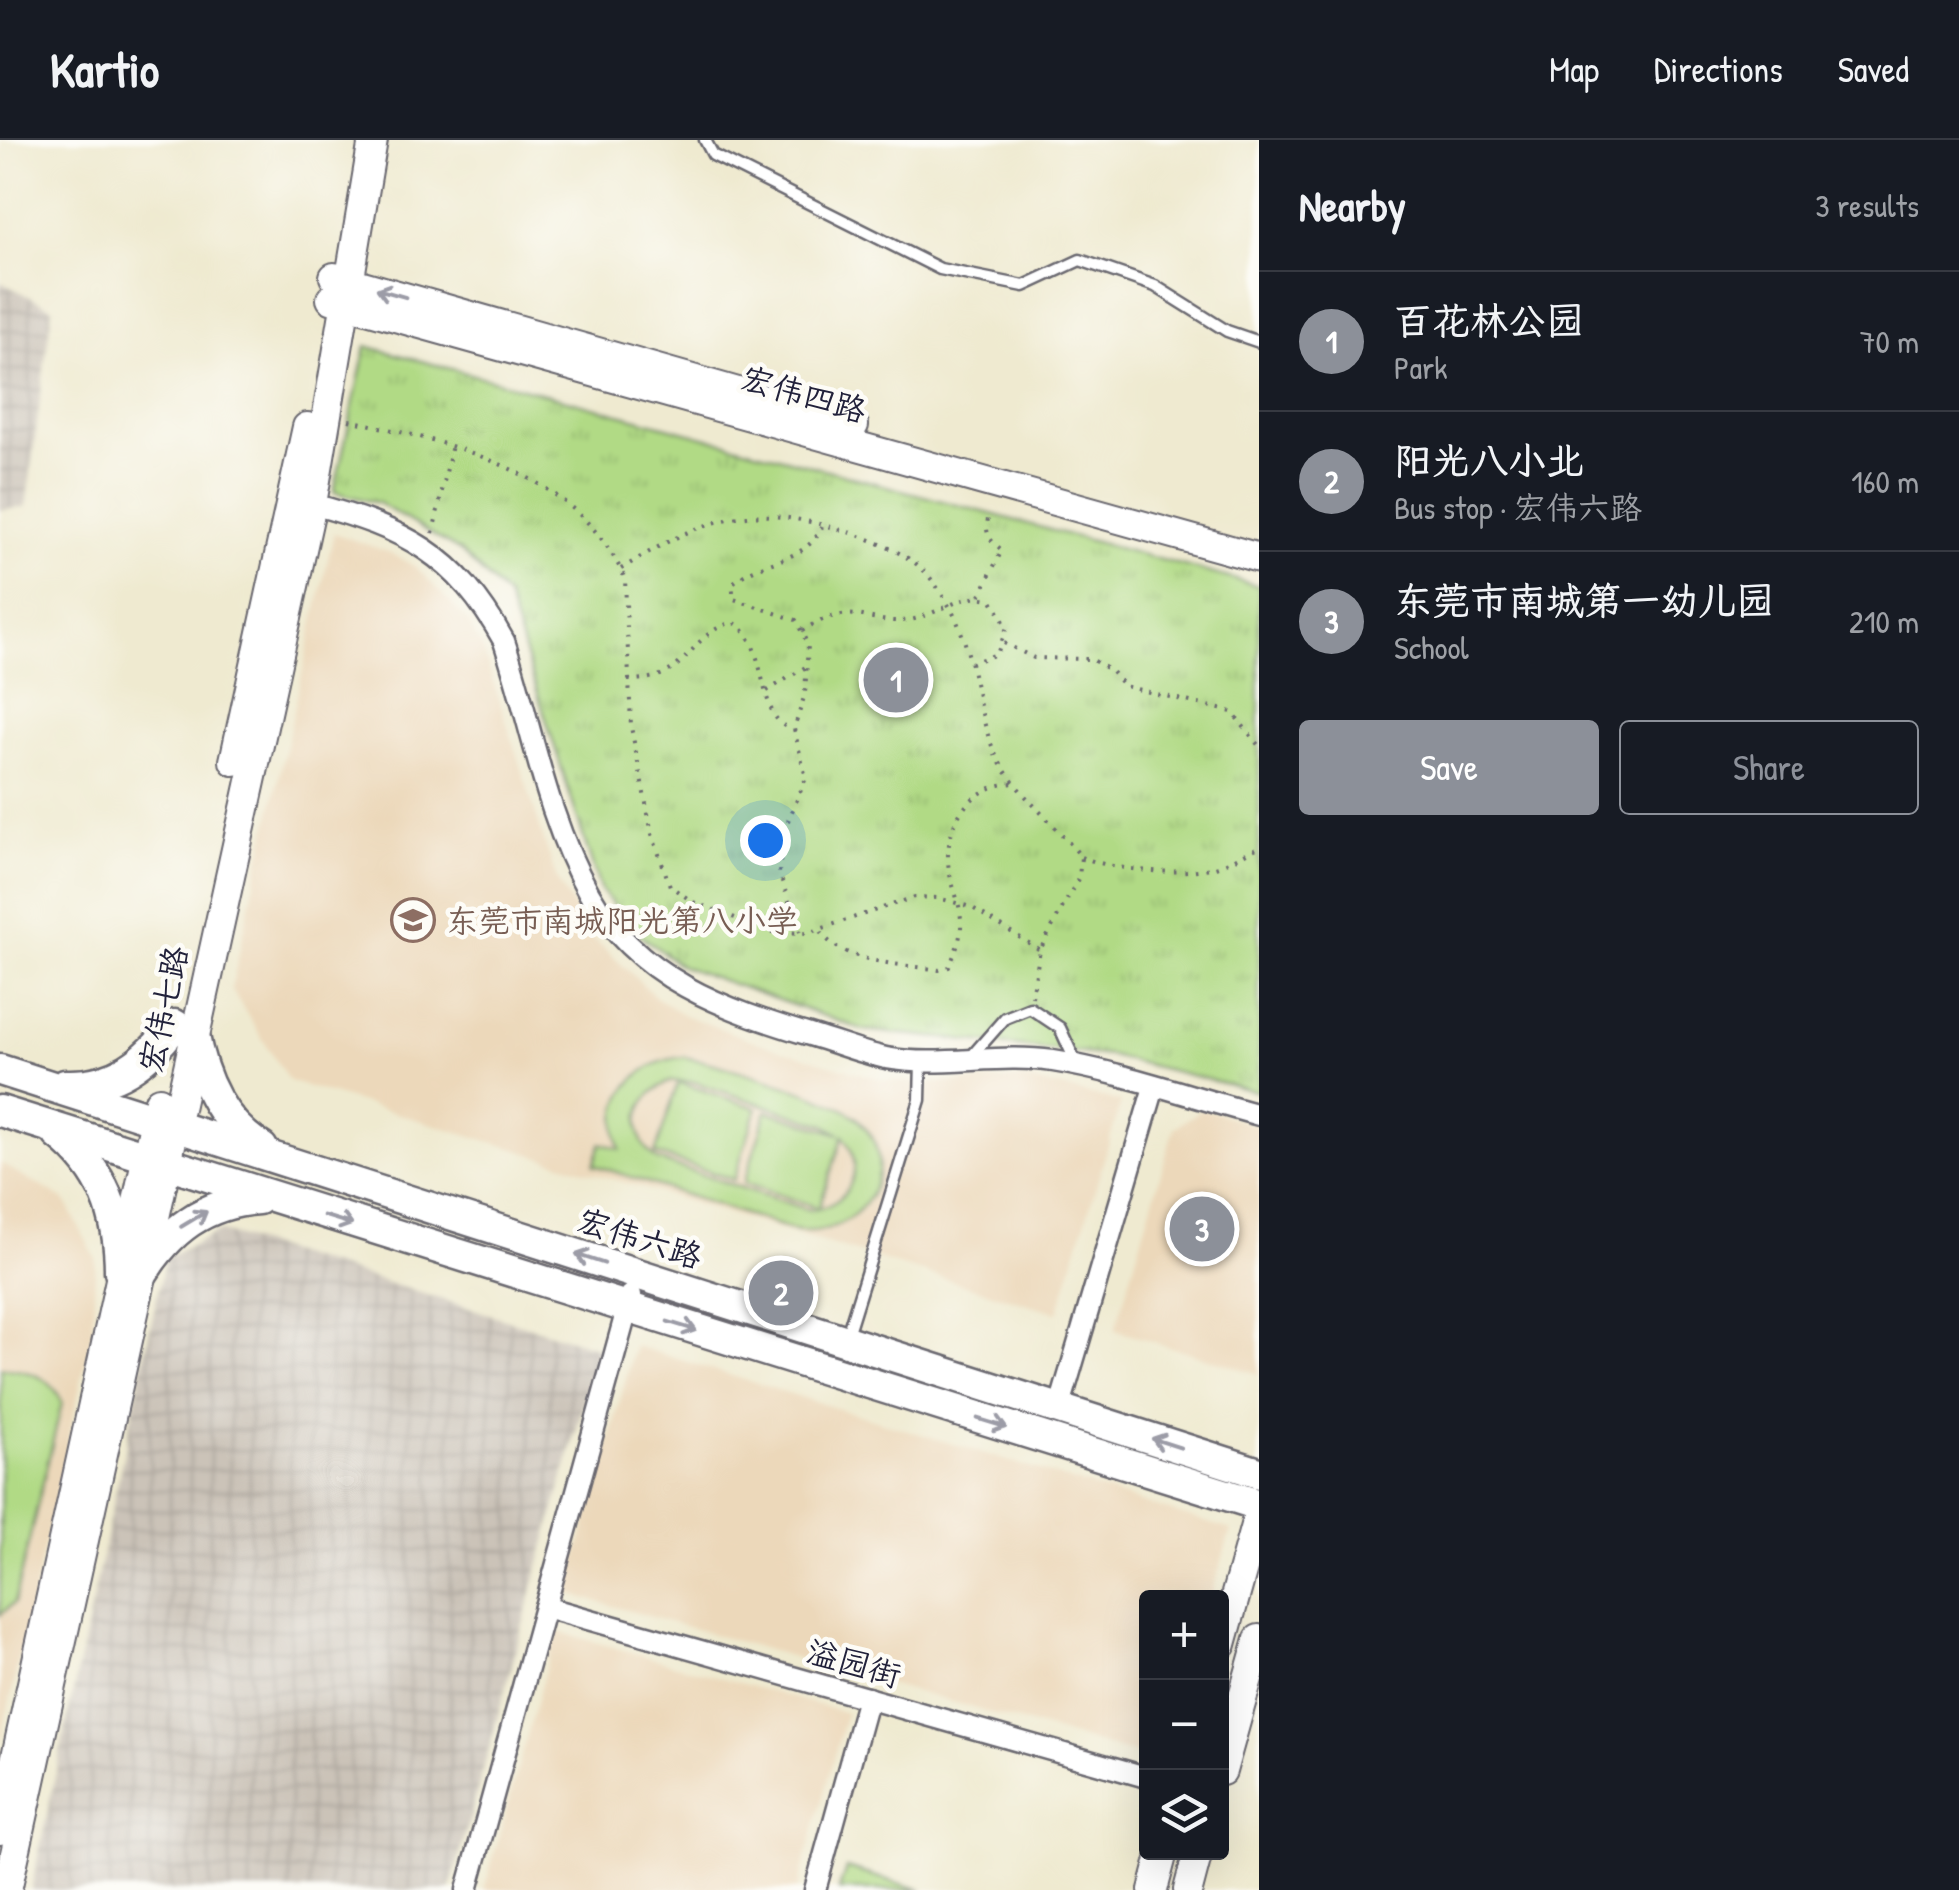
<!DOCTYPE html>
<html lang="en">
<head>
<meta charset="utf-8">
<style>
  body { margin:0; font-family:"Patrick Hand","LXGW WenKai TC",sans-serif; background:#242831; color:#f1f3f6 }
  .controls { position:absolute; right:30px; bottom:30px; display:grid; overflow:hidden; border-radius:10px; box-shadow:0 10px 40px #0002 }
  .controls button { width:90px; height:90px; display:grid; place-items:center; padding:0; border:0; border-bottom:2px solid #363941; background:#171b24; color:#f1f3f6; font:50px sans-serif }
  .you { position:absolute; left:765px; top:700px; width:35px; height:35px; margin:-25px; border:8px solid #fff; border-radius:50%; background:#1a73e8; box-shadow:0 0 0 15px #1a73e833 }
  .badge { display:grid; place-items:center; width:65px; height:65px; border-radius:50%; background:#8c9099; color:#fff; font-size:32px; font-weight:700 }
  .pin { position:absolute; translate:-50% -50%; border:5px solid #fff; box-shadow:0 2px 10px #0006 }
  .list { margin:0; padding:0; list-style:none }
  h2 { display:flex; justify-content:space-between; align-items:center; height:130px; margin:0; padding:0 40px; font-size:42px }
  h2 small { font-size:32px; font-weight:400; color:#9ea1a6 }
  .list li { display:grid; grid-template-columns:65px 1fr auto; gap:30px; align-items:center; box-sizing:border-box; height:140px; padding:0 40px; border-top:2px solid #363941 }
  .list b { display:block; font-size:38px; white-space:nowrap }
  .list p { margin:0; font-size:32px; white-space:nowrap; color:#9ea1a6 }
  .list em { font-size:32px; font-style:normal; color:#9ea1a6 }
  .actions { display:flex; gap:20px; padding:30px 40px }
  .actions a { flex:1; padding:22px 0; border:2px solid #8c9099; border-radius:10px; text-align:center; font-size:35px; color:#8c9099 }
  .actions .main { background:#8c9099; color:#fff }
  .icon { flex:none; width:55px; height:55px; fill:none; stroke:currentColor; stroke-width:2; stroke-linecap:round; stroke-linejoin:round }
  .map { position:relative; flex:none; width:1259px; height:1750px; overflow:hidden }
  header { display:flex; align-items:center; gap:60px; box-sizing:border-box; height:140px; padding:0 50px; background:#171b24; border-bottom:2px solid #363941 }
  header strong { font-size:48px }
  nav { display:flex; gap:55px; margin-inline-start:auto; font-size:35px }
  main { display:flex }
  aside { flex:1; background:#171b24 }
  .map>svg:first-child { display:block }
  .built { fill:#ecd8ba }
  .industrial { fill:url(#industrial-grid) }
  .grass { fill:url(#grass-tufts); stroke:#6a7e60; stroke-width:2.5 }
  .garden { fill:#b1da85; stroke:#6a7e60; stroke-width:2.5; fill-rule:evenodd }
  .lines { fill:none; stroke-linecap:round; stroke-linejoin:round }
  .lane-casing { stroke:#6a686f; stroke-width:15 }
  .street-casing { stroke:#6a686f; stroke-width:25 }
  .secondary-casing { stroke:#6a686f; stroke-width:32 }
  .primary-casing { stroke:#6a686f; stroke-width:35 }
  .path { stroke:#6a686f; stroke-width:4; stroke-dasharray:2.5 8; stroke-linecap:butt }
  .lane { stroke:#fff; stroke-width:10 }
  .street { stroke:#fff; stroke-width:20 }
  .secondary { stroke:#fff; stroke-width:28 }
  .primary { stroke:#fff; stroke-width:30 }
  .oneway { stroke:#9c9ca7 }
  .labels { text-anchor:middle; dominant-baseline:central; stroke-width:9; stroke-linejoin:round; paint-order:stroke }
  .street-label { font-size:32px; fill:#22223b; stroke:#fdfcf7 }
  .education-label { font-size:32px; fill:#785e54; stroke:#fdfcf7; text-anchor:start }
</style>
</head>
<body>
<header>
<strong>Kartio</strong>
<nav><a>Map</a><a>Directions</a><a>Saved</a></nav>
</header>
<main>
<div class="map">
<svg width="1259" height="1750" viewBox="0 0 1259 1750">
  <defs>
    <pattern id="industrial-grid" width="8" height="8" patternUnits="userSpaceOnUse" patternTransform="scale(2.5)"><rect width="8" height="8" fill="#cbc3b8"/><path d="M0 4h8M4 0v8" fill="none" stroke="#aea79f"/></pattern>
    <pattern id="grass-tufts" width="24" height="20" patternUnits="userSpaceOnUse" patternTransform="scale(2.5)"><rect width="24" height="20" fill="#b1da85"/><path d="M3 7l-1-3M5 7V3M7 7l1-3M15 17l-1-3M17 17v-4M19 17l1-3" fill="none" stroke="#98bb74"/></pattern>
  </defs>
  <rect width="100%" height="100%" fill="#fdfcf7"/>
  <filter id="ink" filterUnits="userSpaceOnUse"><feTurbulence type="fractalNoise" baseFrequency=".01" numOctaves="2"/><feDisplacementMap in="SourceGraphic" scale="20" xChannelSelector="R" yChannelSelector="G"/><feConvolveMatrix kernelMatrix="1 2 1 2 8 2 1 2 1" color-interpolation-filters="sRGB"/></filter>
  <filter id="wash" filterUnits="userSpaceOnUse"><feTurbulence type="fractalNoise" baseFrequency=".0048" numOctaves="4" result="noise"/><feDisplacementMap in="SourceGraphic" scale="40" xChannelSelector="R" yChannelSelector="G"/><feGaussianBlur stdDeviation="2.25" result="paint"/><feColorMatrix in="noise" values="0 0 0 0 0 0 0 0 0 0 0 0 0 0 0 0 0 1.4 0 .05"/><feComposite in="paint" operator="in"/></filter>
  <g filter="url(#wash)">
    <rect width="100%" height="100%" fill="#efead0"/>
    <!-- built -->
    <g class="built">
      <path d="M 334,393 L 391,413 L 417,428 L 466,479 L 483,510 L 557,740 L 589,794 L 657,858 L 684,875 L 759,903 L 883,940 L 928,943 L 1023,939 L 1121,962 L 1058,1173 L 289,941 L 231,849 Z"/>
      <path d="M 1203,969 L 1259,986 L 1259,1234 L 1115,1190 L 1174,988 Z"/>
      <path d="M 0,1023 L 65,1060 L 96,1119 L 92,1193 L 0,1604 Z"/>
      <path d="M 635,1206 L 1231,1390 L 1211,1457 L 1146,1458 L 1146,1617 L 567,1453 Z"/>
      <path d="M 556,1491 L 846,1573 L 797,1750 L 484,1750 Z"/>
    </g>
    <!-- industrial -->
    <g class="industrial">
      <path d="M 0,142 L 52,168 L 26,367 L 0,370 Z"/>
      <path d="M 219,1091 L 599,1208 L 450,1750 L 31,1750 L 165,1119 Z"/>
    </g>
    <!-- grass -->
    <path class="grass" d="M 366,206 L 1259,446 L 1259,952 L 1111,916 L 864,890 L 681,826 L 632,789 L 600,749 L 507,457 L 460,411 L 378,363 L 334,352 Z"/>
    <!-- garden -->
    <g class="garden">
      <path d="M 684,917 C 720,924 832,956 857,978 C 909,1028 859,1102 793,1090 L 594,1025 L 601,1003 L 620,1009 C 604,961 635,921 684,917 ZM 672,941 L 694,942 L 825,985 L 840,994 L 767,971 L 744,1043 L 819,1068 L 843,996 C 868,1028 849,1067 809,1070 L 657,1020 C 626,995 635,954 672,941 Z"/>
      <path d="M 678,942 L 757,968 L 734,1040 L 655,1014 Z"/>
      <path d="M 1,1228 C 27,1230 53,1236 62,1263 L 14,1463 L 0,1475 Z"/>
      <path d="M 846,1728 L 922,1750 L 839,1750 Z"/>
    </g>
  </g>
  <g filter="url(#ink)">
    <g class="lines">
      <!-- lane casing -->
      <g class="lane-casing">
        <g id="lane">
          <path d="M 705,0 L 713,15 L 940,129 L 1024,146 L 1080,120 L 1155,146 L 1227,191 L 1259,202"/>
          <path d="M 970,918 L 1005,878 L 1030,868 L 1060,888 L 1078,927"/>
          <path d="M 847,1195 L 920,960 L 921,920"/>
        </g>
      </g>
      <!-- street casing -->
      <g class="street-casing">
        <g id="street">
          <path d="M 312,364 C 405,389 456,414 504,501 C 531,583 546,677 589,753 C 637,839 724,869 813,896 C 837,903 861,913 886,918 C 941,928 997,913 1053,921 C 1122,932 1191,957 1259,975"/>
          <path d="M 1059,1269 L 1154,947"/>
          <path d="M 545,1467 L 1146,1637"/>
          <path d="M 467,1750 L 631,1155"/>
          <path d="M 815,1750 L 868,1558"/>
        </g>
      </g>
      <!-- secondary casing -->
      <g class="secondary-casing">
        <g id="secondary">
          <path d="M 334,137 L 854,285"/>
          <path d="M 331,159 L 1259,418"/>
          <path d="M 234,621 L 307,287"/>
          <path d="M 1222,1504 L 1259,1371"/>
          <path d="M 1222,1631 L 1259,1499"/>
          <path d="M 0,1690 L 159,961"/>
          <path d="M 7,1750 L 312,364 L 373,0"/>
          <path d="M 1153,1750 L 1163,1712"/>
          <path d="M 1188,1750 L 1198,1712"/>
        </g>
      </g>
      <!-- primary casing -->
      <g class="primary-casing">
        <g id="primary">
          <path d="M 193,891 C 201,937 220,982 262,1008"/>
          <path d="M 0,930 L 1259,1333"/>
          <path d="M 65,945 C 115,947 146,922 175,885"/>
          <path d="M 0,971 L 1259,1365"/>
          <path d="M 58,994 C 104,1030 120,1076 120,1132"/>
          <path d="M 141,1135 C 169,1090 204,1063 258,1059"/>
        </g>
      </g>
      <!-- path -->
      <g class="path">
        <path d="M 349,280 C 452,303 579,332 625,439 L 631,587 L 652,694 L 670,746 L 693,762 L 772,792 L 808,793 L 915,757 L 938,758 L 971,767 L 1040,810"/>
        <path d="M 433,393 L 452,305"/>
        <path d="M 621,429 C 660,405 700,381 747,376 C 789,371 889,398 921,428 C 933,439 944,457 952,471 C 975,515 975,566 994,611 C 1009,647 1056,684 1081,717 L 1079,737 L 1040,810 L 1032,857"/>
        <path d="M 980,455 L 1002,410 C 988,399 984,392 989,375"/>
        <path d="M 802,491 C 855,457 866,487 910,480 C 938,475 965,450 992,460 L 1007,487 L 997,514 L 971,523"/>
        <path d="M 1004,503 L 1034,518 L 1091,519 L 1111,531 L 1124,546 L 1232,572 L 1259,606"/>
        <path d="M 628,540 C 694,540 683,496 733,482 C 770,501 755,581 792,589"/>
        <path d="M 767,551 L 807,526"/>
        <path d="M 1081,717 C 1117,731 1177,736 1215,727 C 1230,723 1245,713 1259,707"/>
        <path d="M 800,792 L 779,733 L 783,693 L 806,638 L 794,589 L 805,554 L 808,505 L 796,480 L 734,459 L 732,444 C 760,418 804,425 822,387"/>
        <path d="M 821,792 C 842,824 904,824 939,830 L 949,827 C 955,813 962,797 961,782 C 961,761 949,742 948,721 C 947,677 974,644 1016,643"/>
      </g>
      <!-- lane -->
      <use href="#lane" class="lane"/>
      <!-- street -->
      <use href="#street" class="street"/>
      <!-- secondary -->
      <use href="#secondary" class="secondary"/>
      <!-- primary -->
      <use href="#primary" class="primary"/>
    </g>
    <!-- one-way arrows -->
    <defs><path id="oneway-shaft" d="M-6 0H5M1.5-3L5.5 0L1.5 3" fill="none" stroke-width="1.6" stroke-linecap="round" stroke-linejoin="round" transform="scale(2.5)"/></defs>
    <g class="oneway">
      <use href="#oneway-shaft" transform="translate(391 153) rotate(-164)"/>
      <use href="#oneway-shaft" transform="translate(194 1079) rotate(-31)"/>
      <use href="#oneway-shaft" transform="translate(338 1080) rotate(17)"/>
      <use href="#oneway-shaft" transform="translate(590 1119) rotate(-162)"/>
      <use href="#oneway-shaft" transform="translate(682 1186) rotate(17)"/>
      <use href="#oneway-shaft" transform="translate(992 1283) rotate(17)"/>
      <use href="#oneway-shaft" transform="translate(1166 1303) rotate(-162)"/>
    </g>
  </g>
  <!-- icons -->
  <defs>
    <g id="school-ring" transform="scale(2.25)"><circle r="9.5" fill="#fdfcf7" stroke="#8d6e63" stroke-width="1.5"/><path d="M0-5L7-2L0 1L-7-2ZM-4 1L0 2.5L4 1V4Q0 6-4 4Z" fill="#8d6e63"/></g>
  </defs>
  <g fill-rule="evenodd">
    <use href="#school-ring" x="413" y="780"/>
  </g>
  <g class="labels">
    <!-- street labels -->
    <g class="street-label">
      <text transform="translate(804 254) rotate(16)">宏伟四路</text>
      <text transform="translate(163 869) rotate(-78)">宏伟七路</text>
      <text transform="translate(640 1098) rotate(18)">宏伟六路</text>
      <text transform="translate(854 1523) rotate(16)">溢园街</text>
    </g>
    <!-- education labels -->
    <g class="education-label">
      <text x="446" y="780">东莞市南城阳光第八小学</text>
    </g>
  </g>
</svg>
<div class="controls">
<button>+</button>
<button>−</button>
<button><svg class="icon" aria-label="layers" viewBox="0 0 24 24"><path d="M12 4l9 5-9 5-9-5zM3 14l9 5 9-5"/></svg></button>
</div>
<div class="you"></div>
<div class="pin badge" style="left:896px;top:540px">1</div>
<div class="pin badge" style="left:781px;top:1153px">2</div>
<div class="pin badge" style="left:1202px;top:1089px">3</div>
</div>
<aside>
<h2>Nearby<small>3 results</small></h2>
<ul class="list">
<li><span class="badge">1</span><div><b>百花林公园</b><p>Park</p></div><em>70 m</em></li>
<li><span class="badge">2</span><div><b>阳光八小北</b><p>Bus stop · 宏伟六路</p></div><em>160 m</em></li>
<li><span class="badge">3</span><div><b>东莞市南城第一幼儿园</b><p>School</p></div><em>210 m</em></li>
</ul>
<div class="actions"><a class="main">Save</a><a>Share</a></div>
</aside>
</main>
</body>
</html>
